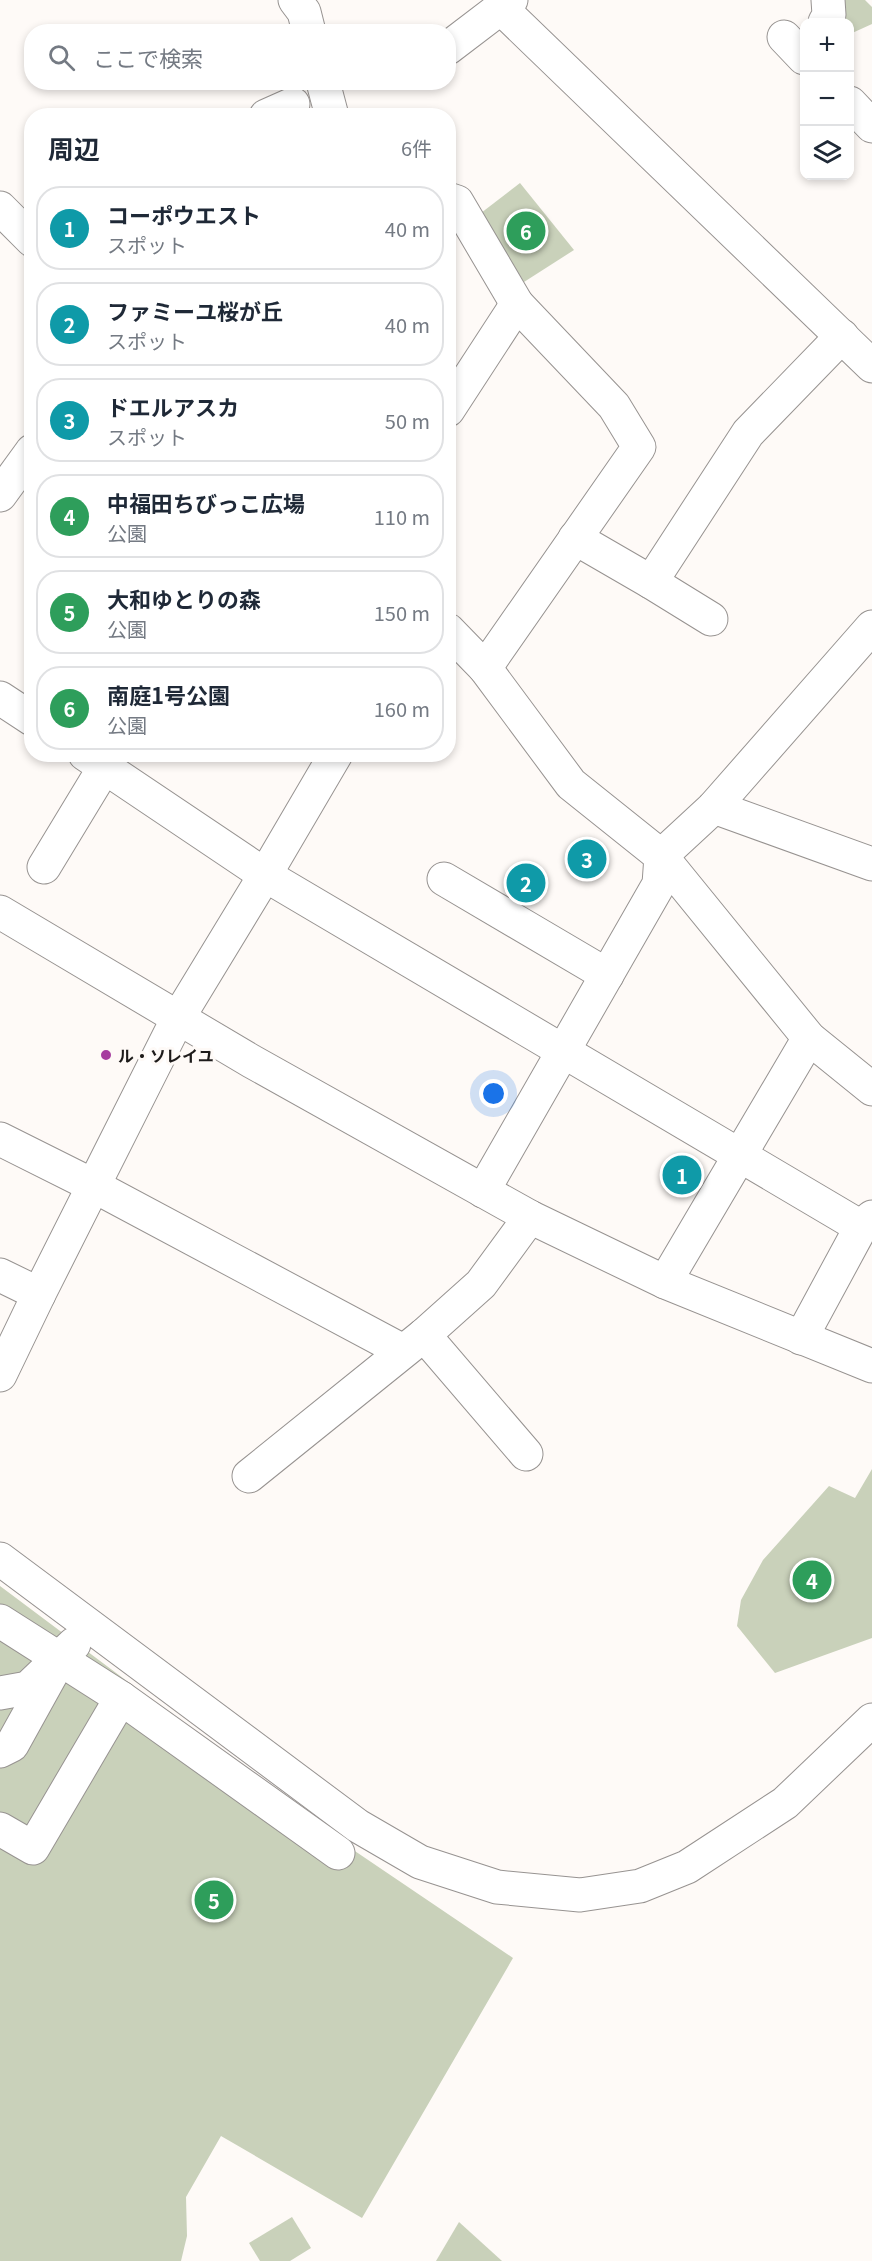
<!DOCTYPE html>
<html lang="ja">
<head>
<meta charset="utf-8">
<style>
  body { margin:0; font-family:Georgia,"Noto Sans JP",serif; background:#f6f6f7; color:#1f2937 }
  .controls { position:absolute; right:18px; top:18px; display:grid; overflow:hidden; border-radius:12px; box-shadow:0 3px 9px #0003 }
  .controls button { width:54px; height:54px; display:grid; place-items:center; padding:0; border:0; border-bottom:2px solid #e0e1e3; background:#fff; color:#1f2937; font:30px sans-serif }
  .you { position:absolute; left:494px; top:1094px; width:21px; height:21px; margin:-15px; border:4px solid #fff; border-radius:50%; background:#1a73e8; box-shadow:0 0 0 9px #1a73e833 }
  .badge { display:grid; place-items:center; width:39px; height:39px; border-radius:50%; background:#a63d9f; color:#fff; font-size:20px; font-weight:700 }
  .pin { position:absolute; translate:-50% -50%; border:3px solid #fff; box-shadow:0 2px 6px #0006 }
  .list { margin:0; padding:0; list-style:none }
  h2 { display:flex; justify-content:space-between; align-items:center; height:78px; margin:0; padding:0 24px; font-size:26px }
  h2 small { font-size:20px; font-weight:400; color:#747a83 }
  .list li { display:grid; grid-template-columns:39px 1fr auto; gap:18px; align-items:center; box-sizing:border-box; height:84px; margin:0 12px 12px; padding:0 12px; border:2px solid #e0e1e3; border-radius:24px }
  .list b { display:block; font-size:22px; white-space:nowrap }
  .list p { margin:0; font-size:20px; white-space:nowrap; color:#747a83 }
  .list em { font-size:20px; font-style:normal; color:#747a83 }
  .icon { flex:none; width:33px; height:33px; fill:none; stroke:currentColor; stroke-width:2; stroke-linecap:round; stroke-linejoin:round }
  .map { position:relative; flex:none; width:872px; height:2261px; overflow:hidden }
  .search { position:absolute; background:#fff; box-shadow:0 3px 9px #0003; left:24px; top:24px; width:432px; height:66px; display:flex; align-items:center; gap:15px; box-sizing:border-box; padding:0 21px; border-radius:24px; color:#747a83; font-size:22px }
  .panel { position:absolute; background:#fff; box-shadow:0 3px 9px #0003; left:24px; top:108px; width:432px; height:654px; border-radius:24px }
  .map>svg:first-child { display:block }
  .green { fill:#c9d1ba }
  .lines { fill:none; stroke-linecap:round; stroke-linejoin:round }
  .minor-casing { stroke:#979391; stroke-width:35 }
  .minor { stroke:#fff; stroke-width:33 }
  .poi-dot { fill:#a63d9f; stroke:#fefaf7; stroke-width:2 }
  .labels { text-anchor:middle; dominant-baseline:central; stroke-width:6; stroke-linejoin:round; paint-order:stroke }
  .poi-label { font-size:16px; font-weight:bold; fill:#1d1b1a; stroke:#fefaf7; text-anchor:start }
</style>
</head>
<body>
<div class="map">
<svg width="872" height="2261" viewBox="0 0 872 2261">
  <rect width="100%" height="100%" fill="#fefaf7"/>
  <!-- green -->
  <g class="green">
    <path d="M 843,0 L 865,0 L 872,7 L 872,24 L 850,34 L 850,22 L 835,22 Z"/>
    <path d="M 520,183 L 574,250 L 524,282 L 481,213 Z"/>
    <path d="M 872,1469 L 872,1638 L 775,1673 L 737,1626 L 741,1600 L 763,1560 L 829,1486 L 855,1498 Z"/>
    <path d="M 0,1586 L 343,1843 L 513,1958 L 362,2218 L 221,2136 L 186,2197 L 187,2236 L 181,2261 L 0,2261 Z"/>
    <path d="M 292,2217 L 311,2248 L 290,2261 L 260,2261 L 249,2243 Z"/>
    <path d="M 459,2222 L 502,2261 L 436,2261 Z"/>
  </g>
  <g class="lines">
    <!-- minor casing -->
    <g class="minor-casing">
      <g id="minor">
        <path d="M 295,0 L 304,12 L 309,32"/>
        <path d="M 501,8 L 872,366"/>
        <path d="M 825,22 L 829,15 L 828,0"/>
        <path d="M 784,37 L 804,58"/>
        <path d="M 448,48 L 511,0"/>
        <path d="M 323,82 L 332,116"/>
        <path d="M 850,103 L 872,126"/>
        <path d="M 266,116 L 293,104"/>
        <path d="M 448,199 L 457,202 L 517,304 L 614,406 L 639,447 L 485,668"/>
        <path d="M 0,208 L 32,240"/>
        <path d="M 448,410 L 517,304"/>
        <path d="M 0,495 L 32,451"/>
        <path d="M 575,538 L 651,582 L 748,433 L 842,336"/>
        <path d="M 651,582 L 711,619"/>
        <path d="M 448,630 L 485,668 L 571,784 L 661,856 L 809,1038 L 872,1089"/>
        <path d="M 0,698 L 32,719"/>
        <path d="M 85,754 L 265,875 L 861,1227"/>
        <path d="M 714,807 L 872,864"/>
        <path d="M 44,867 L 104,768"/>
        <path d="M 444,879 L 607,975"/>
        <path d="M 0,912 L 251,1061 L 530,1217 L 665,1282 L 872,1366"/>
        <path d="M 0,1139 L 94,1186 L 403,1351"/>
        <path d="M 483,1191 L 659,884 L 661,856 L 714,807 L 872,627"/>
        <path d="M 0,1275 L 39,1294"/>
        <path d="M 665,1282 L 809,1038"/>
        <path d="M 424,1335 L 526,1454"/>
        <path d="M 801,1338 L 861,1227 L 872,1217"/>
        <path d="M 0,1375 L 39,1294 L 178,1018 L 265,875 L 336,754"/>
        <path d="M 249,1476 L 424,1335 L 481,1284 L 530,1217"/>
        <path d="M 0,1559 L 358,1826 L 420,1862 L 497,1887 L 580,1895 L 640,1886 L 687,1867 L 785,1803 L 872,1720"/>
        <path d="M 0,1621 L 121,1698 L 33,1848 L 0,1829"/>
        <path d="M 0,1693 L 28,1688 L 74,1644"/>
        <path d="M 121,1698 L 338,1853"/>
        <path d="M 0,1751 L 12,1745 L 53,1671"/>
      </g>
    </g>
    <!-- minor -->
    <use href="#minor" class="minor"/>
  </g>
  <!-- markers -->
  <circle class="poi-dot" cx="106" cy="1055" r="6"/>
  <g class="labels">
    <!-- poi labels -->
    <g class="poi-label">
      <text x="118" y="1055">ル・ソレイユ</text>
    </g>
  </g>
</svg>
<div class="controls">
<button>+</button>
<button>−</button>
<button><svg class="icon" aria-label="layers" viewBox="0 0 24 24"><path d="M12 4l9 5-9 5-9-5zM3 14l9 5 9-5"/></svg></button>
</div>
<div class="you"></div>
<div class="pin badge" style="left:682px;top:1175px;background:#0f9aa8">1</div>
<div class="pin badge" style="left:526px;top:883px;background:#0f9aa8">2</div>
<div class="pin badge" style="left:587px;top:859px;background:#0f9aa8">3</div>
<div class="pin badge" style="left:812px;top:1580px;background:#2e9e5b">4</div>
<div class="pin badge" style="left:214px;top:1900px;background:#2e9e5b">5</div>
<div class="pin badge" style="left:526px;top:231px;background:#2e9e5b">6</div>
<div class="search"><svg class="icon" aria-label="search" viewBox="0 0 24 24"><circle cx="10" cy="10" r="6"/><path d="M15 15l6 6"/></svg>ここで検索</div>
<section class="panel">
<h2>周辺<small>6件</small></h2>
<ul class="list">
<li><span class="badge" style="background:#0f9aa8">1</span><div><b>コーポウエスト</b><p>スポット</p></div><em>40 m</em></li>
<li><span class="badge" style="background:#0f9aa8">2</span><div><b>ファミーユ桜が丘</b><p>スポット</p></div><em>40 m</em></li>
<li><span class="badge" style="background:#0f9aa8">3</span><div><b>ドエルアスカ</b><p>スポット</p></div><em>50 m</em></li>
<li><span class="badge" style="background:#2e9e5b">4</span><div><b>中福田ちびっこ広場</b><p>公園</p></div><em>110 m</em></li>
<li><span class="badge" style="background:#2e9e5b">5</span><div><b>大和ゆとりの森</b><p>公園</p></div><em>150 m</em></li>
<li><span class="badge" style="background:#2e9e5b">6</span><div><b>南庭1号公園</b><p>公園</p></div><em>160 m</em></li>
</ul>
</section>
</div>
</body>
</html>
